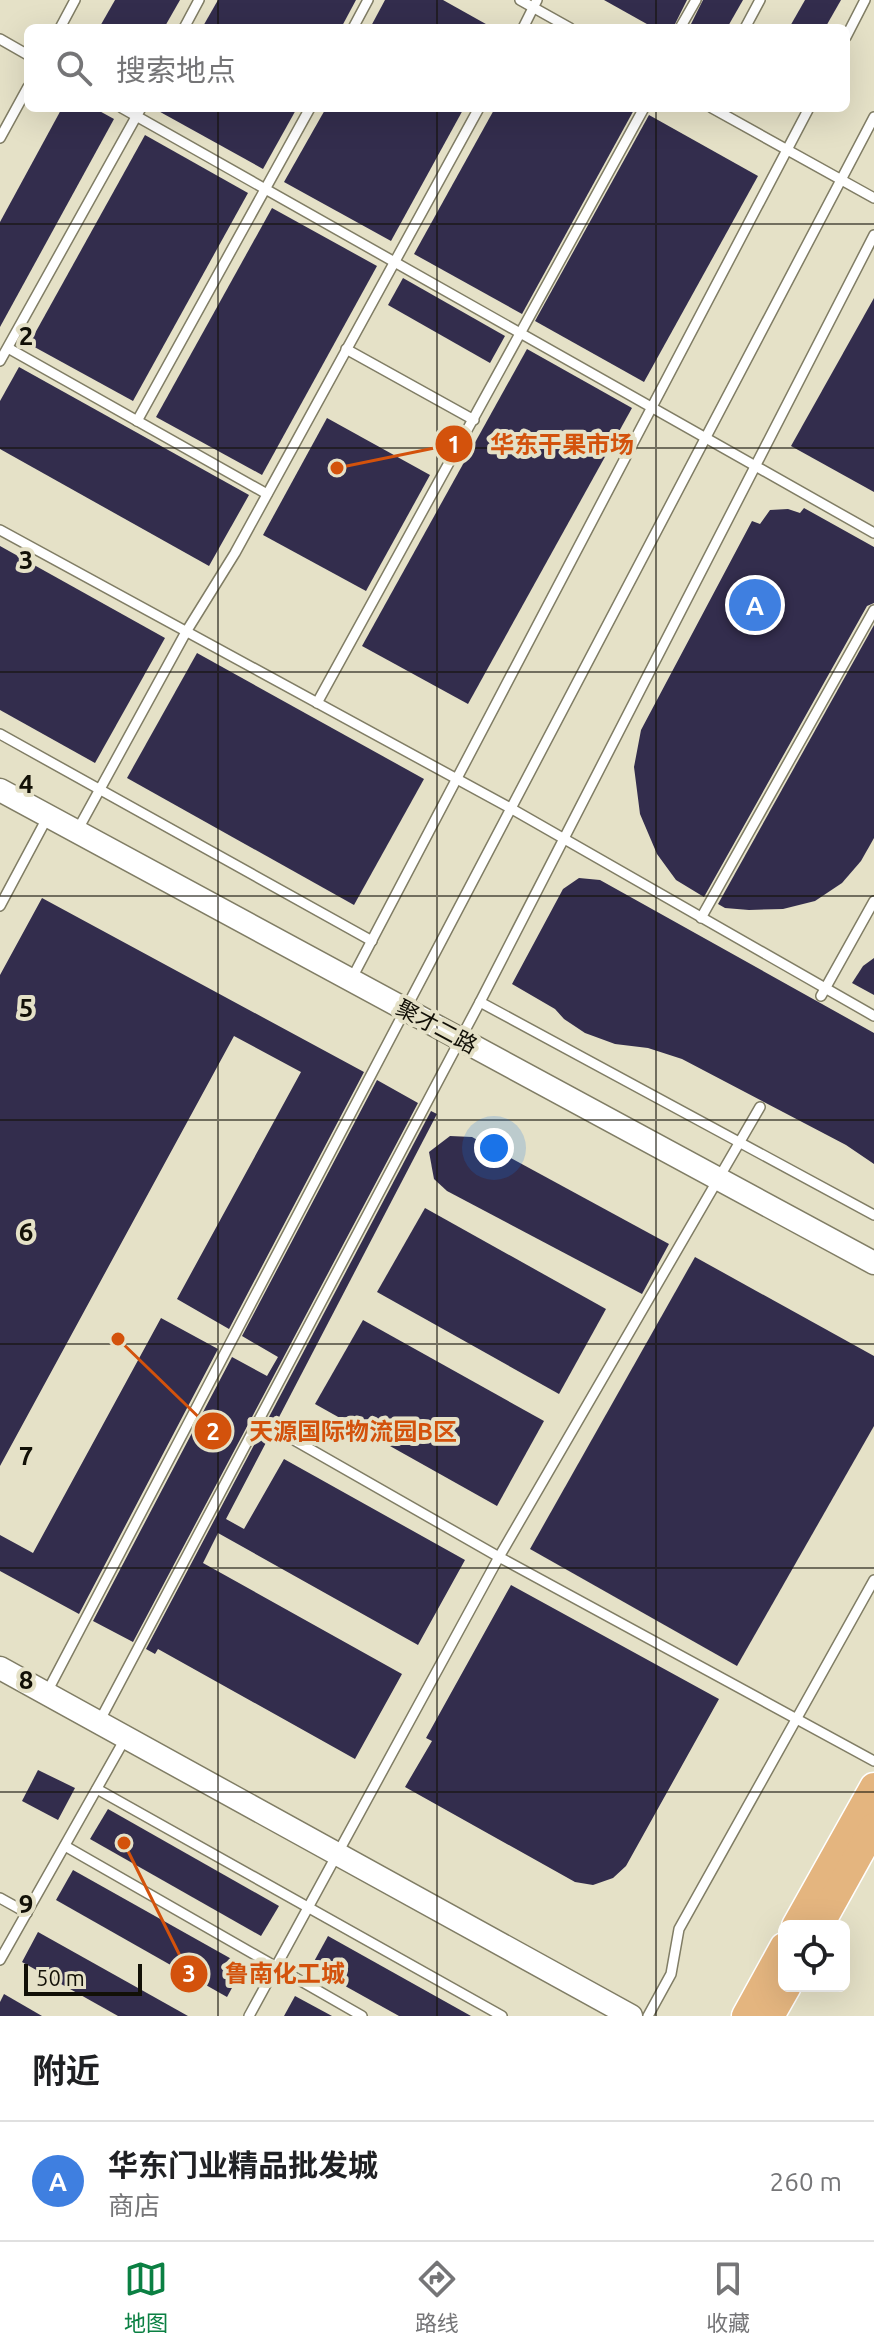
<!DOCTYPE html>
<html lang="zh">
<head>
<meta charset="utf-8">
<style>
  body { margin:0; font-family:Ubuntu,"Noto Sans SC",sans-serif; background:#f6f6f6; color:#202124 }
  .controls { position:absolute; right:24px; bottom:24px; display:grid; overflow:hidden; border-radius:12px; box-shadow:0 8px 32px #0002 }
  .controls button { width:72px; height:72px; display:grid; place-items:center; padding:0; border:0; border-bottom:2px solid #e0e0e0; background:#fff; color:#202124; font:40px sans-serif }
  .scale { position:absolute; left:24px; bottom:20px; width:118px; box-sizing:border-box; padding-left:8px; border:4px solid #121007; border-top:0; font-size:22px; line-height:28px; white-space:nowrap; color:#121007; -webkit-text-stroke:6px #e5e1c7; paint-order:stroke }
  .you { position:absolute; left:494px; top:1148px; width:28px; height:28px; margin:-20px; border:6px solid #fff; border-radius:50%; background:#1a73e8; box-shadow:0 0 0 12px #1a73e833 }
  .badge { display:grid; place-items:center; width:52px; height:52px; border-radius:50%; background:#0b8043; color:#fff; font-size:26px; font-weight:700 }
  .pin { position:absolute; translate:-50% -50%; border:4px solid #fff; box-shadow:0 2px 8px #0006 }
  .list { margin:0; padding:0; list-style:none }
  h2 { display:flex; justify-content:space-between; align-items:center; height:104px; margin:0; padding:0 32px; font-size:34px }
  h2 small { font-size:26px; font-weight:400; color:#757577 }
  .list li { display:grid; grid-template-columns:52px 1fr auto; gap:24px; align-items:center; box-sizing:border-box; height:120px; padding:0 32px; border-top:2px solid #e0e0e0 }
  .list b { display:block; font-size:30px; white-space:nowrap }
  .list p { margin:0; font-size:26px; white-space:nowrap; color:#757577 }
  .list em { font-size:26px; font-style:normal; color:#757577 }
  .icon { flex:none; width:44px; height:44px; fill:none; stroke:currentColor; stroke-width:2; stroke-linecap:round; stroke-linejoin:round }
  .map { position:relative; flex:none; width:874px; height:2016px; overflow:hidden }
  .search { position:absolute; background:#fff; box-shadow:0 8px 32px #0002; left:24px; right:24px; top:24px; height:88px; display:flex; align-items:center; gap:20px; box-sizing:border-box; padding:0 28px; border-radius:12px; color:#757577; font-size:30px }
  .sheet { height:224px; background:#fff }
  nav { display:flex; justify-content:space-around; align-items:center; box-sizing:border-box; height:112px; border-top:2px solid #e0e0e0; background:#fff; font-size:22px; color:#757577 }
  nav a { display:grid; justify-items:center; gap:4px }
  nav .on { color:#0b8043 }
  .map>svg:first-child { display:block }
  .building { fill:#332d4d }
  .lines { fill:none; stroke-linecap:round; stroke-linejoin:round }
  .service-casing { stroke:#807d65; stroke-width:12 }
  .tertiary-casing { stroke:#807d65; stroke-width:25 }
  .primary-casing { stroke:#fff; stroke-width:31 }
  .service { stroke:#fff; stroke-width:9 }
  .tertiary { stroke:#fff; stroke-width:22 }
  .primary { stroke:#e4b57f; stroke-width:28 }
  .grid { fill:none; stroke:#121007; stroke-width:2; stroke-opacity:0.55 }
  .labels { text-anchor:middle; dominant-baseline:central; stroke-width:8; stroke-linejoin:round; paint-order:stroke }
  .street-label { font-size:22px; fill:#121007; stroke:#e5e1c7 }
  .grid-label { font-size:26px; text-anchor:middle; font-weight:bold; fill:#121007; stroke:#e5e1c7; stroke-width:8; stroke-linejoin:round; paint-order:stroke }
  .leader { fill:none; stroke:#d3520c; stroke-width:3 }
  .callout-dot { fill:#d3520c; stroke:#e5e1c7; stroke-width:3 }
  .mark-label { font-size:24px; text-anchor:middle; font-weight:bold; fill:#fff }
  .callout-label { font-size:24px; text-anchor:middle; font-weight:bold; fill:#d3520c; stroke:#e5e1c7; stroke-width:8; stroke-linejoin:round; paint-order:stroke }
</style>
</head>
<body>
<div class="map">
<svg width="874" height="2016" viewBox="0 0 874 2016">
  <rect width="100%" height="100%" fill="#e5e1c7"/>
  <!-- building -->
  <g class="building">
    <path d="M 115,0 L 180,0 L 164,28 L 99,28 Z"/>
    <path d="M 218,0 L 356,0 L 341,28 L 202,28 Z"/>
    <path d="M 385,0 L 443,0 L 493,28 L 370,28 Z"/>
    <path d="M 604,0 L 687,0 L 673,28 L 654,28 Z"/>
    <path d="M 703,0 L 743,0 L 727,28 L 689,28 Z"/>
    <path d="M 805,0 L 841,0 L 825,28 L 789,28 Z"/>
    <path d="M 62,108 L 94,108 L 114,119 L 0,327 L 0,222 Z"/>
    <path d="M 153,108 L 297,108 L 263,169 Z"/>
    <path d="M 326,108 L 464,108 L 391,241 L 284,182 Z"/>
    <path d="M 495,108 L 635,108 L 522,314 L 414,254 Z"/>
    <path d="M 649,115 L 758,176 L 644,382 L 535,321 Z"/>
    <path d="M 145,135 L 248,193 L 133,401 L 29,344 Z"/>
    <path d="M 272,208 L 377,266 L 262,475 L 156,417 Z"/>
    <path d="M 403,278 L 505,336 L 490,363 L 388,305 Z"/>
    <path d="M 874,298 L 874,492 L 791,446 Z"/>
    <path d="M 527,349 L 632,408 L 468,704 L 362,646 Z"/>
    <path d="M 19,367 L 249,495 L 209,566 L 0,449 L 0,401 Z"/>
    <path d="M 327,418 L 430,475 L 366,591 L 263,535 Z"/>
    <path d="M 804,508 L 874,547 L 874,603 L 867,606 L 704,897 L 676,880 L 657,854 L 640,814 L 634,767 L 641,730 L 752,521 L 760,524 L 770,510 L 788,509 L 800,513 Z"/>
    <path d="M 0,546 L 165,638 L 95,763 L 0,710 Z"/>
    <path d="M 874,625 L 874,838 L 861,861 L 842,883 L 815,901 L 783,909 L 749,910 L 725,908 L 718,904 Z"/>
    <path d="M 197,653 L 424,779 L 354,905 L 127,778 Z"/>
    <path d="M 579,878 L 600,880 L 874,1033 L 874,1164 L 846,1145 L 682,1059 L 648,1048 L 615,1044 L 585,1033 L 564,1019 L 555,1009 L 512,984 L 563,889 Z"/>
    <path d="M 42,898 L 364,1072 L 229,1329 L 177,1299 L 301,1072 L 234,1036 L 0,1466 L 0,975 Z"/>
    <path d="M 874,958 L 874,995 L 852,983 L 863,966 Z"/>
    <path d="M 377,1080 L 418,1103 L 133,1642 L 93,1621 L 232,1357 L 267,1376 L 278,1357 L 242,1336 Z"/>
    <path d="M 431,1111 L 437,1114 L 277,1421 L 269,1417 Z"/>
    <path d="M 450,1136 L 472,1137 L 669,1244 L 642,1294 L 447,1191 L 434,1179 L 429,1152 Z"/>
    <path d="M 425,1208 L 606,1309 L 559,1394 L 377,1292 Z"/>
    <path d="M 695,1257 L 874,1356 L 874,1426 L 737,1666 L 530,1549 Z"/>
    <path d="M 161,1318 L 218,1349 L 79,1614 L 0,1571 L 0,1535 L 33,1553 Z"/>
    <path d="M 363,1320 L 544,1421 L 497,1506 L 315,1404 Z"/>
    <path d="M 262,1430 L 270,1435 L 226,1519 L 244,1529 L 284,1459 L 465,1560 L 418,1645 L 218,1533 L 203,1563 L 402,1674 L 355,1759 L 158,1649 L 155,1654 L 146,1649 Z"/>
    <path d="M 511,1585 L 719,1699 L 626,1866 L 613,1878 L 593,1885 L 575,1882 L 405,1787 L 432,1741 L 426,1738 Z"/>
    <path d="M 38,1770 L 75,1788 L 58,1820 L 22,1801 Z"/>
    <path d="M 108,1809 L 279,1906 L 261,1936 L 90,1839 Z"/>
    <path d="M 73,1870 L 244,1966 L 227,1997 L 56,1900 Z"/>
    <path d="M 38,1932 L 188,2016 L 118,2016 L 22,1962 Z"/>
    <path d="M 328,1936 L 471,2016 L 399,2016 L 311,1967 Z"/>
    <path d="M 4,1994 L 42,2016 L 0,2016 L 0,2002 Z"/>
    <path d="M 295,1996 L 332,2016 L 284,2016 Z"/>
  </g>
  <g class="lines">
    <!-- service casing -->
    <g class="service-casing">
      <g id="service">
        <path d="M 520,0 L 570,28"/>
        <path d="M 60,28 L 75,0"/>
        <path d="M 184,28 L 199,0"/>
        <path d="M 353,28 L 368,0"/>
        <path d="M 523,28 L 537,0"/>
        <path d="M 680,28 L 696,0"/>
        <path d="M 745,28 L 760,0"/>
        <path d="M 846,37 L 865,0"/>
        <path d="M 0,39 L 28,55"/>
        <path d="M 122,108 L 874,533"/>
        <path d="M 712,108 L 874,198"/>
        <path d="M 0,138 L 28,87"/>
        <path d="M 8,348 L 267,494"/>
        <path d="M 346,349 L 474,420"/>
        <path d="M 0,361 L 141,108"/>
        <path d="M 137,421 L 310,108"/>
        <path d="M 0,530 L 512,809 L 874,1016"/>
        <path d="M 317,703 L 644,108"/>
        <path d="M 0,734 L 372,941"/>
        <path d="M 77,831 L 186,632 L 235,553 L 479,108"/>
        <path d="M 0,906 L 47,818"/>
        <path d="M 701,918 L 874,610"/>
        <path d="M 351,980 L 809,108"/>
        <path d="M 821,996 L 874,901"/>
        <path d="M 480,1002 L 874,1215"/>
        <path d="M 259,1420 L 499,1557 L 874,1761"/>
        <path d="M 46,1694 L 874,117"/>
        <path d="M 99,1722 L 480,1002 L 874,235"/>
        <path d="M 97,1789 L 502,2016"/>
        <path d="M 65,1846 L 362,2016"/>
        <path d="M 0,1898 L 27,1913"/>
        <path d="M 0,1960 L 126,1737"/>
        <path d="M 249,2016 L 499,1557 L 760,1107"/>
        <path d="M 648,2016 L 671,1974 L 679,1929 L 874,1580"/>
      </g>
    </g>
    <!-- tertiary casing -->
    <g class="tertiary-casing">
      <g id="tertiary">
        <path d="M 0,790 L 874,1263"/>
        <path d="M 0,1668 L 631,2016"/>
      </g>
    </g>
    <!-- primary casing -->
    <g class="primary-casing">
      <g id="primary">
        <path d="M 796,1926 L 874,1787"/>
        <path d="M 819,1926 L 874,1827"/>
        <path d="M 746,2016 L 784,1947"/>
        <path d="M 770,2016 L 787,1986"/>
      </g>
    </g>
    <!-- service -->
    <use href="#service" class="service"/>
    <!-- tertiary -->
    <use href="#tertiary" class="tertiary"/>
    <!-- primary -->
    <use href="#primary" class="primary"/>
  </g>
  <!-- grid -->
  <path class="grid" d="M 218,0 L 218,28M 437,0 L 437,28M 656,0 L 656,28M 218,108 L 218,2016M 437,108 L 437,2016M 656,108 L 656,2016M 0,224 L 874,224M 0,448 L 874,448M 0,672 L 874,672M 0,896 L 874,896M 0,1120 L 874,1120M 0,1344 L 874,1344M 0,1568 L 874,1568M 0,1792 L 874,1792"/>
  <g class="labels">
    <!-- street labels -->
    <g class="street-label">
      <text transform="translate(437 1026) rotate(28)">聚才二路</text>
    </g>
  </g>
  <g class="grid-label">
    <text x="26" y="345">2</text>
    <text x="26" y="569">3</text>
    <text x="26" y="793">4</text>
    <text x="26" y="1017">5</text>
    <text x="26" y="1241">6</text>
    <text x="26" y="1465">7</text>
    <text x="26" y="1689">8</text>
    <text x="26" y="1913">9</text>
  </g>
  <!-- callouts -->
  <path class="leader" d="M337 468L454 444M118 1339L213 1431M124 1843L189 1974"/>
  <g class="callout-dot">
    <circle cx="337" cy="468" r="8"/>
    <circle cx="118" cy="1339" r="8"/>
    <circle cx="124" cy="1843" r="8"/>
    <circle cx="454" cy="444" r="20"/>
    <circle cx="213" cy="1431" r="20"/>
    <circle cx="189" cy="1974" r="20"/>
  </g>
  <g class="mark-label">
    <text x="454" y="453">1</text>
    <text x="213" y="1440">2</text>
    <text x="189" y="1982">3</text>
  </g>
  <g class="callout-label">
    <text x="562" y="453">华东干果市场</text>
    <text x="353" y="1440">天源国际物流园B区</text>
    <text x="285" y="1982">鲁南化工城</text>
  </g>
</svg>
<div class="controls">
<button><svg class="icon" aria-label="locate" viewBox="0 0 24 24"><circle cx="12" cy="12" r="6"/><path d="M12 2v4M12 18v4M2 12h4M18 12h4"/></svg></button>
</div>
<div class="scale">50 m</div>
<div class="you"></div>
<div class="pin badge" style="left:755px;top:605px;background:#3f7fe0">A</div>
<div class="search"><svg class="icon" aria-label="search" viewBox="0 0 24 24"><circle cx="10" cy="10" r="6"/><path d="M15 15l6 6"/></svg>搜索地点</div>
</div>
<section class="sheet">
<h2>附近<small></small></h2>
<ul class="list">
<li><span class="badge" style="background:#3f7fe0">A</span><div><b>华东门业精品批发城</b><p>商店</p></div><em>260 m</em></li>
</ul>
</section>
<nav>
<a class="on"><svg class="icon" aria-label="map" viewBox="0 0 24 24"><path d="M3 6l6-2 6 2 6-2v14l-6 2-6-2-6 2zM9 4v14M15 6v14"/></svg>地图</a>
<a><svg class="icon" aria-label="directions" viewBox="0 0 24 24"><path d="M12 3l9 9-9 9-9-9zM9 14v-3h6M13 9l2 2-2 2"/></svg>路线</a>
<a><svg class="icon" aria-label="saved" viewBox="0 0 24 24"><path d="M7 4h10v16l-5-4-5 4z"/></svg>收藏</a>
</nav>
</body>
</html>
